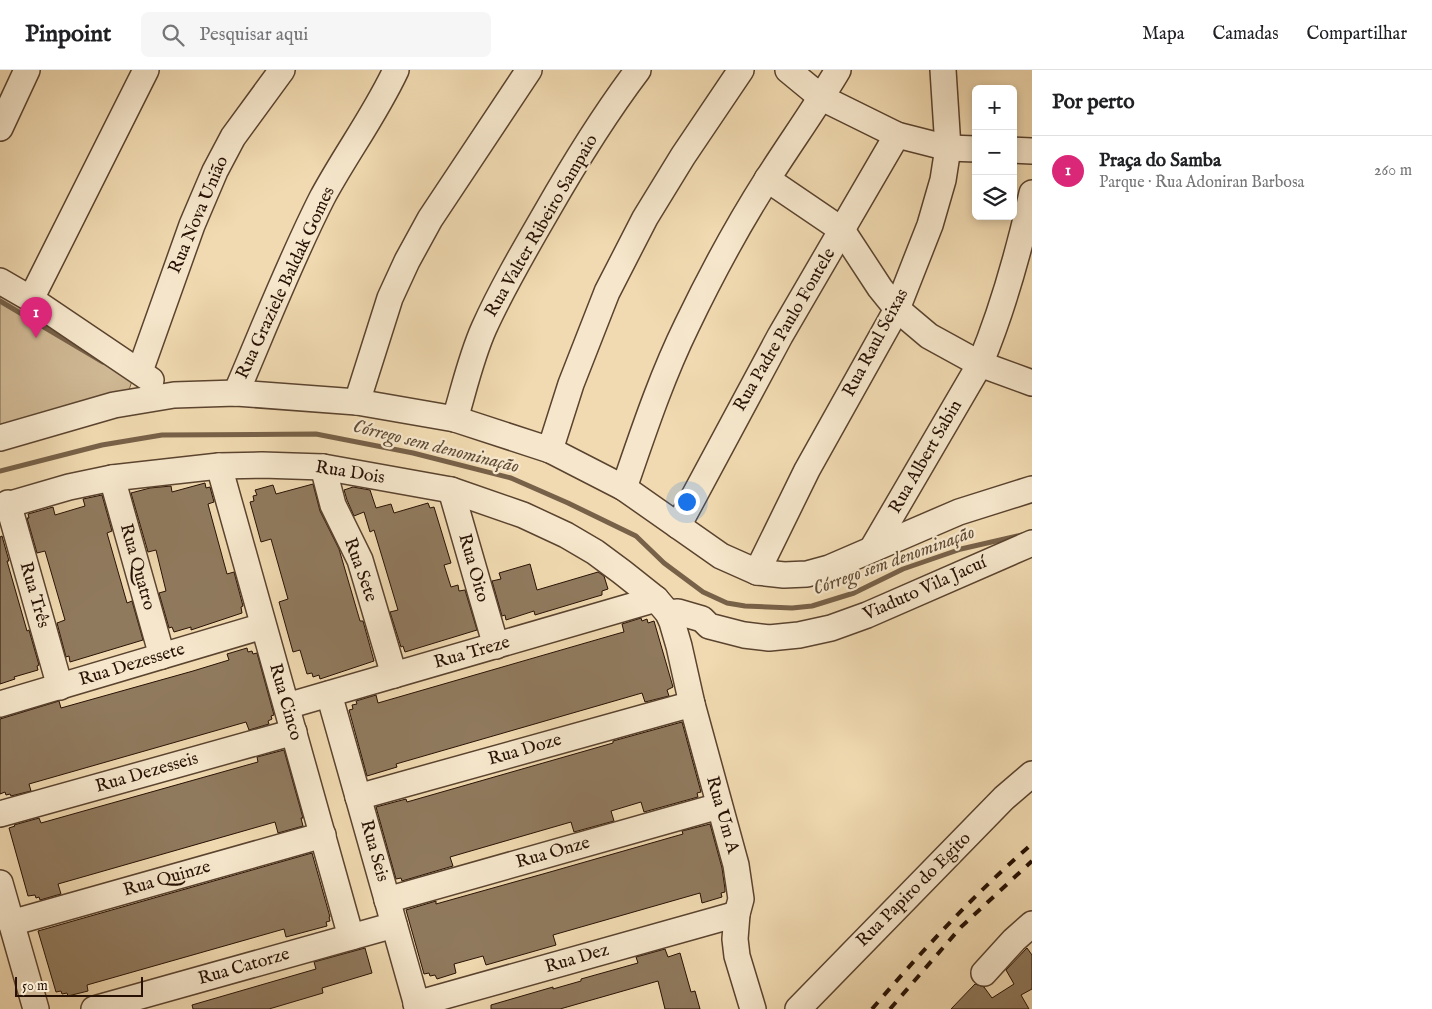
<!DOCTYPE html>
<html lang="pt">
<head>
<meta charset="utf-8">
<style>
  body { margin:0; font-family:"IM FELL English",serif; background:#f6f6f6; color:#202124 }
  .controls { position:absolute; right:15px; top:15px; display:grid; overflow:hidden; border-radius:8px; box-shadow:0 2px 8px #0003 }
  .controls button { width:45px; height:45px; display:grid; place-items:center; padding:0; border:0; border-bottom:1px solid #e0e0e0; background:#fff; color:#202124; font:25px sans-serif }
  .scale { position:absolute; left:15px; bottom:12px; width:128px; box-sizing:border-box; padding-left:5px; border:2px solid #271104; border-top:0; font-size:14px; line-height:18px; white-space:nowrap; color:#271104; -webkit-text-stroke:4px #f6e7cc; paint-order:stroke }
  .you { position:absolute; left:686px; top:431px; width:18px; height:18px; margin:-12px; border:4px solid #fff; border-radius:50%; background:#1a73e8; box-shadow:0 0 0 8px #1a73e833 }
  .badge { display:grid; place-items:center; width:32px; height:32px; border-radius:50%; background:#db2777; color:#fff; font-size:16px; font-weight:700 }
  .pin { position:absolute; translate:-50% -41px; filter:drop-shadow(0 1px 2px #0008) }
  .pin::after { content:''; position:absolute; top:26px; width:18px; height:15px; background:inherit; clip-path:polygon(0 0,100% 0,50% 100%) }
  .list { margin:0; padding:0; list-style:none }
  h2 { display:flex; justify-content:space-between; align-items:center; height:65px; margin:0; padding:0 20px; font-size:21px }
  h2 small { font-size:16px; font-weight:400; color:#757577 }
  .list li { display:grid; grid-template-columns:32px 1fr auto; gap:15px; align-items:center; box-sizing:border-box; height:70px; padding:0 20px; border-top:1px solid #e0e0e0 }
  .list b { display:block; font-size:19px; white-space:nowrap }
  .list p { margin:0; font-size:16px; white-space:nowrap; color:#757577 }
  .list em { font-size:16px; font-style:normal; color:#757577 }
  .icon { flex:none; width:28px; height:28px; fill:none; stroke:currentColor; stroke-width:2; stroke-linecap:round; stroke-linejoin:round }
  .map { position:relative; flex:none; width:1032px; height:939px; overflow:hidden }
  header { display:flex; align-items:center; gap:30px; box-sizing:border-box; height:70px; padding:0 25px; background:#fff; border-bottom:1px solid #e0e0e0 }
  header strong { font-size:24px }
  nav { display:flex; gap:28px; margin-inline-start:auto; font-size:18px }
  .search { width:350px; height:45px; background:#f6f6f6; display:flex; align-items:center; gap:12px; box-sizing:border-box; padding:0 18px; border-radius:8px; color:#757577; font-size:19px }
  main { display:flex }
  aside { flex:1; background:#fff }
  .map>svg:first-child { display:block }
  .park { fill:#cfb894; stroke:#7b644c }
  .lines { fill:none; stroke-linecap:round; stroke-linejoin:round }
  .stream { stroke:#776148; stroke-width:5 }
  .building { fill:#907a5e; stroke:#271104 }
  .minor-casing { stroke:#5a432f; stroke-width:28 }
  .minor { stroke:#f6e7cc; stroke-width:25 }
  .rail { stroke:#271104; stroke-width:4; stroke-dasharray:9 9; stroke-linecap:butt }
  .labels { text-anchor:middle; dominant-baseline:central; stroke-width:4.5; stroke-linejoin:round; paint-order:stroke }
  .street-label { font-size:18px; fill:#271104; stroke:#f6e7cc }
  .water-label { font-size:19px; font-style:italic; fill:#634d37; stroke:#f6e7cc }
</style>
</head>
<body>
<header>
<strong>Pinpoint</strong>
<div class="search"><svg class="icon" aria-label="search" viewBox="0 0 24 24"><circle cx="10" cy="10" r="6"/><path d="M15 15l6 6"/></svg>Pesquisar aqui</div>
<nav><a>Mapa</a><a>Camadas</a><a>Compartilhar</a></nav>
</header>
<main>
<div class="map">
<svg width="1032" height="939" viewBox="0 0 1032 939">
  <rect width="100%" height="100%" fill="#f1dab1"/>
  <filter id="stains"><feTurbulence type="fractalNoise" baseFrequency=".004" numOctaves="4"/><feColorMatrix values="0 0 0 0 .2 0 0 0 0 .09 0 0 0 0 .02 0 0 0 .5 -.17"/></filter>
  <radialGradient id="worn" r=".72"><stop offset=".6" stop-color="#630" stop-opacity="0"/><stop offset="1" stop-color="#630" stop-opacity=".3"/></radialGradient>
  <!-- park -->
  <path class="park" d="M 0,223 L 132,311 L 128,323 L 0,358 Z"/>
  <g class="lines">
    <!-- stream -->
    <g class="stream">
      <path d="M 0,231 L 103,292"/>
      <path d="M 0,401 L 102,375 L 162,365 L 316,364 L 413,383 L 511,408 L 568,433 L 636,466 L 664,493 L 703,522 L 727,533 L 745,536 L 792,538 L 812,536 L 854,523 L 903,499 L 961,479 L 1022,465"/>
    </g>
  </g>
  <!-- building -->
  <g class="building">
    <path d="M 205,413 L 206,418 L 210,417 L 214,432 L 208,434 L 209,438 L 227,504 L 234,502 L 243,536 L 241,537 L 242,543 L 191,560 L 191,557 L 174,562 L 172,557 L 169,558 L 159,523 L 166,521 L 156,480 L 148,482 L 131,423 L 150,418 L 171,416 L 172,422 Z"/>
    <path d="M 313,414 L 320,441 L 339,479 L 360,551 L 363,551 L 374,591 L 320,609 L 319,605 L 313,607 L 312,603 L 307,604 L 300,580 L 293,582 L 279,532 L 288,529 L 271,469 L 261,472 L 250,432 L 254,431 L 253,426 L 257,425 L 255,420 L 273,415 L 276,424 Z"/>
    <path d="M 353,417 L 370,420 L 376,438 L 391,434 L 394,443 L 428,433 L 430,438 L 434,437 L 451,493 L 444,495 L 451,517 L 458,515 L 459,521 L 465,520 L 477,560 L 405,582 L 403,576 L 401,577 L 390,542 L 398,540 L 374,460 L 370,462 L 364,442 L 354,446 L 347,430 L 344,420 Z"/>
    <path d="M 102,425 L 112,461 L 107,463 L 127,533 L 132,531 L 143,570 L 70,592 L 69,586 L 66,587 L 57,553 L 65,550 L 45,481 L 37,483 L 27,448 L 29,448 L 28,444 L 53,437 L 55,445 L 85,436 L 83,429 Z"/>
    <path d="M 2,466 L 9,491 L 7,491 L 27,561 L 29,560 L 39,595 L 37,596 L 38,600 L 14,607 L 15,609 L 0,614 L 0,467 Z"/>
    <path d="M 530,494 L 537,520 L 598,502 L 604,506 L 608,519 L 602,521 L 602,525 L 595,527 L 535,545 L 534,541 L 506,550 L 505,545 L 502,546 L 492,511 L 501,509 L 499,503 Z"/>
    <path d="M 641,548 L 642,551 L 647,549 L 648,553 L 654,551 L 673,617 L 667,620 L 669,626 L 645,632 L 642,623 L 396,694 L 397,697 L 367,706 L 349,640 L 353,639 L 352,635 L 357,634 L 356,631 L 376,625 L 378,633 L 620,563 L 624,562 L 622,554 Z"/>
    <path d="M 247,578 L 248,582 L 252,581 L 253,584 L 257,583 L 274,645 L 271,646 L 272,649 L 268,651 L 269,654 L 249,660 L 246,652 L 29,714 L 31,721 L 11,726 L 10,724 L 6,725 L 5,722 L 0,724 L 0,649 L 59,631 L 61,638 L 193,601 L 229,590 L 227,584 Z"/>
    <path d="M 682,652 L 701,722 L 697,723 L 698,727 L 644,742 L 641,732 L 611,741 L 614,751 L 574,762 L 571,752 L 450,787 L 453,796 L 402,811 L 401,808 L 396,809 L 376,737 L 406,729 L 407,732 L 613,673 L 613,671 Z"/>
    <path d="M 284,680 L 303,748 L 301,748 L 303,756 L 278,763 L 275,752 L 58,814 L 61,824 L 40,830 L 39,827 L 36,828 L 35,825 L 28,826 L 9,758 L 15,756 L 14,755 L 39,748 L 41,753 L 258,692 L 257,687 Z"/>
    <path d="M 710,754 L 722,798 L 725,819 L 725,822 L 721,823 L 722,827 L 702,833 L 700,823 L 553,865 L 556,875 L 486,895 L 483,886 L 454,894 L 456,903 L 437,909 L 435,905 L 430,906 L 429,903 L 424,904 L 406,840 L 436,831 L 436,834 L 550,802 L 683,764 L 682,761 Z"/>
    <path d="M 312,783 L 330,847 L 329,847 L 330,851 L 326,852 L 327,856 L 286,867 L 284,859 L 87,915 L 88,921 L 68,926 L 67,923 L 62,924 L 61,921 L 56,922 L 38,861 Z"/>
    <path d="M 365,878 L 372,903 L 322,918 L 323,923 L 269,939 L 193,939 L 192,935 L 316,899 L 314,892 Z"/>
    <path d="M 1027,878 L 1032,885 L 1032,919 L 1021,925 L 1029,939 L 951,939 L 975,914 L 984,917 L 992,928 L 1014,914 L 1006,900 Z"/>
    <path d="M 665,879 L 668,887 L 680,883 L 691,922 L 695,921 L 700,939 L 665,939 L 658,911 L 560,939 L 491,939 L 491,935 L 553,917 L 553,919 L 581,911 L 581,909 L 638,893 L 636,887 Z"/>
  </g>
  <g class="lines">
    <!-- minor casing -->
    <g class="minor-casing">
      <g id="minor">
        <path d="M 788,0 L 822,28 L 897,65 L 948,78 L 976,79"/>
        <path d="M 0,58 L 27,0"/>
        <path d="M 1013,80 L 1032,81"/>
        <path d="M 767,109 L 842,160 L 880,218 L 897,239 L 929,266 L 980,294 L 1032,313"/>
        <path d="M 0,211 L 31,229 L 151,310"/>
        <path d="M 31,229 L 146,0"/>
        <path d="M 140,301 L 192,155 L 215,101 L 233,67 L 282,0"/>
        <path d="M 236,323 C 264,258 290,191 322,128 C 345,85 375,45 396,0"/>
        <path d="M 357,332 L 390,228 L 407,191 L 430,149 L 529,0"/>
        <path d="M 455,349 C 464,319 471,287 484,258 C 502,218 525,179 547,141 C 575,92 604,45 638,0"/>
        <path d="M 0,368 L 114,335 L 174,325 L 236,323 L 357,332 L 455,349 L 550,380 L 624,418 L 721,486 L 757,502 L 784,505 L 807,504 L 829,498 L 959,442 L 1032,419"/>
        <path d="M 550,380 L 571,314 L 607,222 L 645,148 L 683,86 L 741,0"/>
        <path d="M 219,396 L 351,867"/>
        <path d="M 323,397 L 333,435 L 360,490 L 394,605"/>
        <path d="M 112,408 L 162,586"/>
        <path d="M 624,418 C 643,363 661,308 687,255 C 711,205 738,155 768,108 C 791,72 816,37 838,0"/>
        <path d="M 451,420 L 496,576"/>
        <path d="M 8,433 L 60,617"/>
        <path d="M 0,437 L 69,417 L 112,408 L 219,396 L 262,395 L 323,397 L 451,420 L 523,445 L 566,465 L 595,482 L 622,502 L 656,529 L 668,543 L 672,552 L 679,576 L 692,634 L 736,795 L 741,829 L 737,844 L 735,869 L 737,886 L 753,939"/>
        <path d="M 678,456 L 780,266 L 897,65"/>
        <path d="M 872,479 L 980,294 C 1003,239 1019,181 1032,123"/>
        <path d="M 757,502 L 807,400 L 897,239 L 930,155 L 943,110 L 948,78 L 943,0"/>
        <path d="M 668,543 L 678,542 L 702,549 L 709,556 L 744,565 L 769,568 L 799,565 L 831,558 L 867,545 L 1032,473"/>
        <path d="M 329,624 L 418,939"/>
        <path d="M 0,634 L 263,556"/>
        <path d="M 287,636 L 656,529"/>
        <path d="M 358,727 L 692,634"/>
        <path d="M 0,744 L 294,662"/>
        <path d="M 0,813 L 36,939"/>
        <path d="M 387,830 L 719,736"/>
        <path d="M 11,853 L 323,765"/>
        <path d="M 984,903 L 1014,870 L 1032,854"/>
        <path d="M 416,934 L 737,844"/>
        <path d="M 94,939 L 394,855"/>
        <path d="M 798,939 L 1004,728 L 1032,704"/>
      </g>
    </g>
    <!-- minor -->
    <use href="#minor" class="minor"/>
    <!-- rail -->
    <g class="rail">
      <path d="M 872,939 C 922,881 974,824 1032,774"/>
      <path d="M 890,939 L 961,857 L 1032,791"/>
    </g>
  </g>
  <g class="labels">
    <!-- street labels -->
    <g class="street-label">
      <text transform="translate(199 145) rotate(-67)">Rua Nova União</text>
      <text transform="translate(542 156) rotate(-60)">Rua Valter Ribeiro Sampaio</text>
      <text transform="translate(286 213) rotate(-65)">Rua Graziele Baldak Gomes</text>
      <text transform="translate(785 260) rotate(-60)">Rua Padre Paulo Fontele</text>
      <text transform="translate(876 273) rotate(-62)">Rua Raul Seixas</text>
      <text transform="translate(926 387) rotate(-60)">Rua Albert Sabin</text>
      <text transform="translate(350 403) rotate(9)">Rua Dois</text>
      <text transform="translate(137 497) rotate(74)">Rua Quatro</text>
      <text transform="translate(473 498) rotate(74)">Rua Oito</text>
      <text transform="translate(360 500) rotate(70)">Rua Sete</text>
      <text transform="translate(925 519) rotate(-24)">Viaduto Vila Jacuí</text>
      <text transform="translate(34 525) rotate(74)">Rua Três</text>
      <text transform="translate(472 583) rotate(-16)">Rua Treze</text>
      <text transform="translate(132 595) rotate(-17)">Rua Dezessete</text>
      <text transform="translate(285 632) rotate(74)">Rua Cinco</text>
      <text transform="translate(525 680) rotate(-16)">Rua Doze</text>
      <text transform="translate(147 703) rotate(-16)">Rua Dezesseis</text>
      <text transform="translate(722 745) rotate(74)">Rua Um A</text>
      <text transform="translate(374 781) rotate(74)">Rua Seis</text>
      <text transform="translate(553 783) rotate(-16)">Rua Onze</text>
      <text transform="translate(167 809) rotate(-16)">Rua Quinze</text>
      <text transform="translate(914 820) rotate(-45)">Rua Papiro do Egito</text>
      <text transform="translate(577 889) rotate(-16)">Rua Dez</text>
      <text transform="translate(244 897) rotate(-16)">Rua Catorze</text>
    </g>
    <!-- water labels -->
    <g class="water-label">
      <text transform="translate(436 377) rotate(14)">Córrego sem denominação</text>
      <text transform="translate(894 491) rotate(-20)">Córrego sem denominação</text>
    </g>
  </g>
  <rect width="100%" height="100%" filter="url(#stains)"/>
  <rect width="100%" height="100%" fill="url(#worn)"/>
</svg>
<div class="controls">
<button>+</button>
<button>−</button>
<button><svg class="icon" aria-label="layers" viewBox="0 0 24 24"><path d="M12 4l9 5-9 5-9-5zM3 14l9 5 9-5"/></svg></button>
</div>
<div class="scale">50 m</div>
<div class="you"></div>
<div class="pin badge" style="left:36px;top:268px">1</div>
</div>
<aside>
<h2>Por perto<small></small></h2>
<ul class="list">
<li><span class="badge">1</span><div><b>Praça do Samba</b><p>Parque · Rua Adoniran Barbosa</p></div><em>260 m</em></li>
</ul>
</aside>
</main>
</body>
</html>
